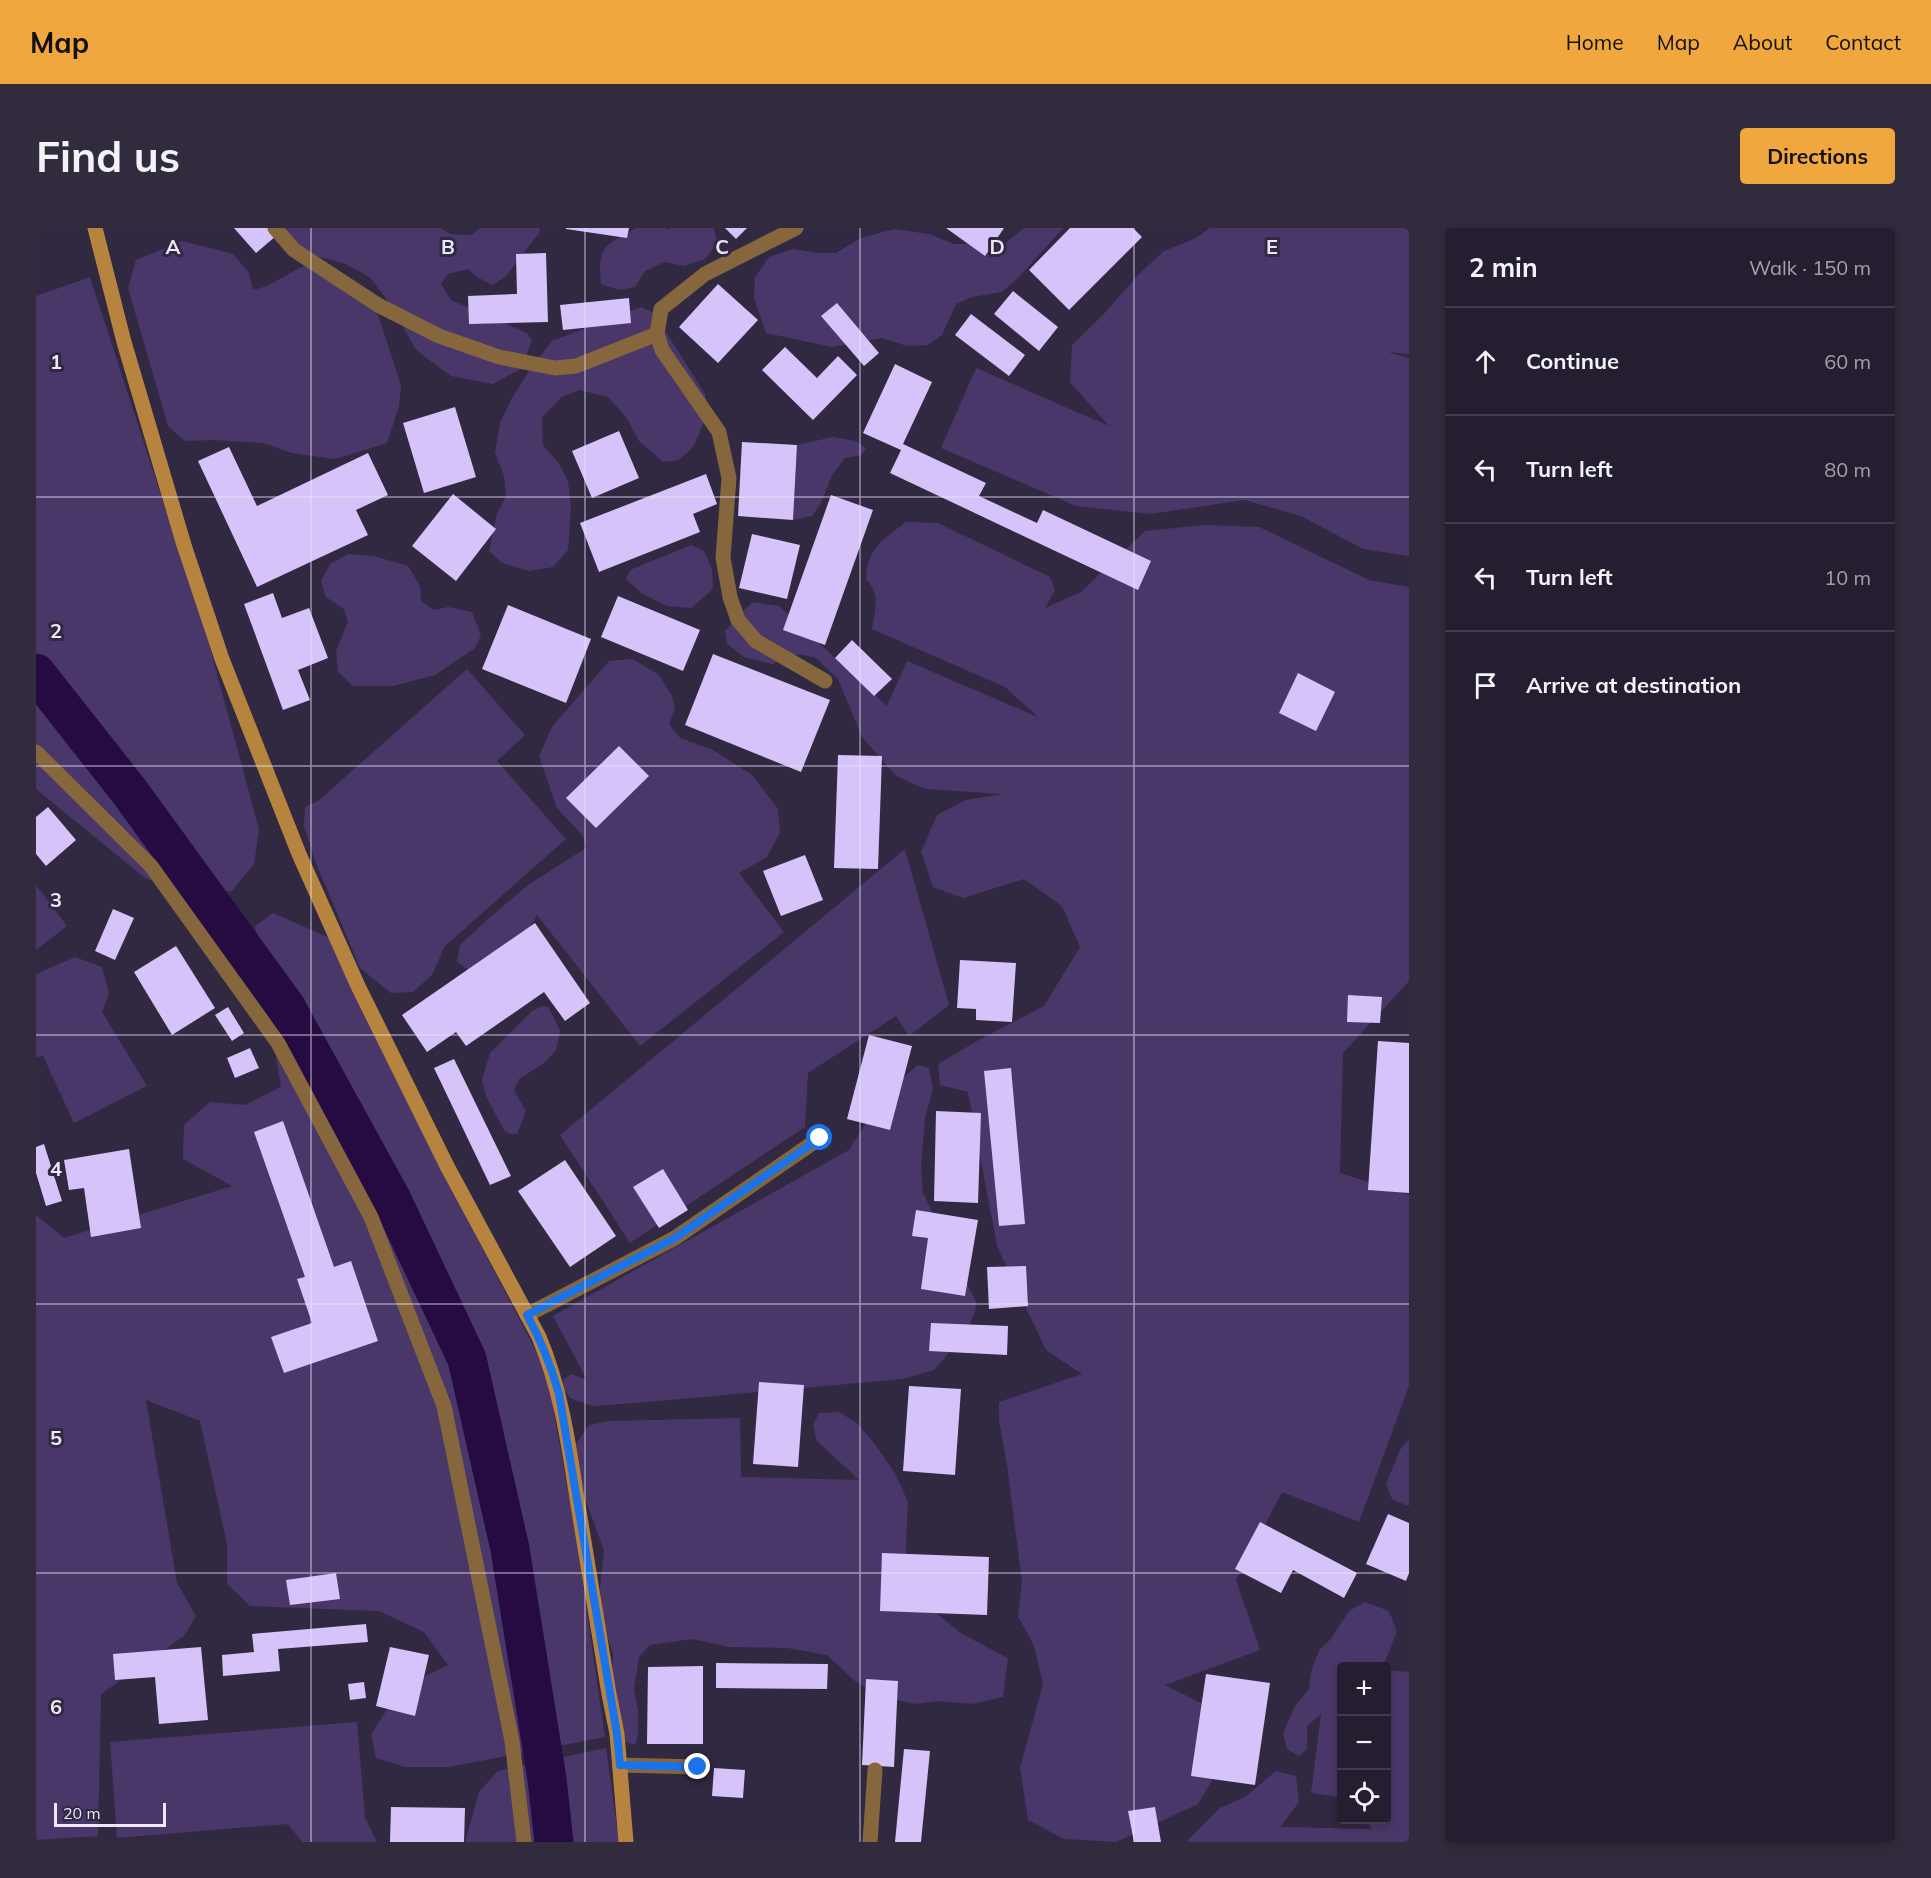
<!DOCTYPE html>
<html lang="en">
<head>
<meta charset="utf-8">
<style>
  body { margin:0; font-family:Mulish,sans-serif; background:#312b3d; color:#f1f3f6 }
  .controls { position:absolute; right:18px; bottom:18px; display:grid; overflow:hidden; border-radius:6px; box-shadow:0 3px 9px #0003 }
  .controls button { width:54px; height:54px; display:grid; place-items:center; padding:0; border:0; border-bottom:2px solid #423c4d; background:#251e31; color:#f1f3f6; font:30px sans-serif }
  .scale { position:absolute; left:18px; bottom:15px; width:112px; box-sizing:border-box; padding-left:6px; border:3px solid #ede8f8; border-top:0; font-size:16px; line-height:21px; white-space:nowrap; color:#ede8f8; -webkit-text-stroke:4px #312841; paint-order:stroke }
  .stop { position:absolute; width:18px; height:18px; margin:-14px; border:4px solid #1a73e8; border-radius:50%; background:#fff }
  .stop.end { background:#1a73e8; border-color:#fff; box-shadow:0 2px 6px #0008 }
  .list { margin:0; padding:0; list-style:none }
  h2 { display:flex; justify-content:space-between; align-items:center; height:78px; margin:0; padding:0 24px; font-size:26px }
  h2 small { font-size:20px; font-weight:400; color:#a3a2ab }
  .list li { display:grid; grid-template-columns:39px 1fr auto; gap:18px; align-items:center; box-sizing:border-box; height:108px; padding:0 24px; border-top:2px solid #423c4d }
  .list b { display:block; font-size:22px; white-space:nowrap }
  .list em { font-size:20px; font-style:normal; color:#a3a2ab }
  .icon { flex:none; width:33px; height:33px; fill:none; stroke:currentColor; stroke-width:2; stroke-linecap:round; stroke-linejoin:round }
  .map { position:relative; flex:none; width:1373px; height:1614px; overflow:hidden; border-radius:6px }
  header { display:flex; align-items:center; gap:36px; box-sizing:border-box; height:84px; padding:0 30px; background:#efa73e; color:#111 }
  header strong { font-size:28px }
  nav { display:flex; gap:33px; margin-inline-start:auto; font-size:21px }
  .intro { display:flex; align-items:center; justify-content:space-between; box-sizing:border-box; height:144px; padding:0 36px }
  h1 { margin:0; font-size:42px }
  .button { padding:15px 27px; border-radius:6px; background:#efa73e; color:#111; font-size:21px; font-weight:700 }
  main { display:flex; gap:36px; padding:0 36px }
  aside { flex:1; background:#251e31; border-radius:6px; box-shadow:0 3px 9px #0003 }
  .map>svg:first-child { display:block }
  .green { fill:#4a3769 }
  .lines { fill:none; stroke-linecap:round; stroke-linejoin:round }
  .canal { stroke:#250b41; stroke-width:39 }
  .building { fill:#d5c3f9 }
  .lane { stroke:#85663d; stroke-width:15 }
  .street { stroke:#85663d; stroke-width:15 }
  .secondary { stroke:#b7843f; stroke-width:15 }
  .route { stroke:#1a73e8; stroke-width:8 }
  .grid { fill:none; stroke:#ede8f8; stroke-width:1.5; stroke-opacity:0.55 }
  .grid-label { font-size:20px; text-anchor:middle; font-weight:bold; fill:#ede8f8; stroke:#312841; stroke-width:6; stroke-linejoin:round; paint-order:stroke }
</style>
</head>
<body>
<header>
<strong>Map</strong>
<nav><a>Home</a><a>Map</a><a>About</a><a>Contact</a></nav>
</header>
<div class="intro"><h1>Find us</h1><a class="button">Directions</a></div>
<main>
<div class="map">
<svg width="1373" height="1614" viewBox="0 0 1373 1614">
  <rect width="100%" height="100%" fill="#312841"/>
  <!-- green -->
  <g class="green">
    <path d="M 250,0 L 404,0 L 414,6 L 435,7 L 444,0 L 504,0 L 503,5 L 470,48 L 457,57 L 441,49 L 432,41 L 412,46 L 405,56 L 415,72 L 491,105 L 496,112 L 486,140 L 457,156 L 415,148 L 380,122 L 358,82 L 334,49 L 307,35 L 272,26 L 255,9 Z"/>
    <path d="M 600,0 L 630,0 L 633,2 L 635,0 L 678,0 L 681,15 L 669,31 L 648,38 L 628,34 L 609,43 L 599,59 L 583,62 L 565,56 C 561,17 570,17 600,0 Z"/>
    <path d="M 988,0 L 1027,0 L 983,49 L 966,64 L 936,69 L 920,76 L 906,107 L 892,117 L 871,118 L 846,110 L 796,119 L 730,105 L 718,70 L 719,49 L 733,29 L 757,21 L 781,25 L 800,25 L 825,10 L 858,1 L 893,6 L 918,16 L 968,16 Z"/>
    <path d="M 1174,0 L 1373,0 L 1373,126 L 1352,124 L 1373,130 L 1373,328 L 1327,321 L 1265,288 L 1209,272 L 1114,286 L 1040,278 L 905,220 L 940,140 L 1073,198 L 1034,154 L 1036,117 L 1067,87 L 1102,47 L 1128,23 L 1160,10 Z"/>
    <path d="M 146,13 L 197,26 L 213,45 L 217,62 L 231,58 L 267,38 L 306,45 L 342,87 L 365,157 L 363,178 L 351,215 L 299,231 L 255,225 L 228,215 L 178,212 L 149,213 L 132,198 L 92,60 L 100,32 Z"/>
    <path d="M 54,49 L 171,409 L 223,601 L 218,636 L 196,663 L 155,667 L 109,650 L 0,561 L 0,68 Z"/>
    <path d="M 605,79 L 618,85 L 669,166 L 673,183 L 657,219 L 643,232 L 627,234 L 603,213 L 590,189 L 572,169 L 544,162 L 526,169 L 506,189 L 507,217 L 524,237 L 532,253 L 535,279 L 532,322 L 517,339 L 493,343 L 466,335 L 453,323 L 461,285 L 470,268 L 468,248 L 459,225 L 464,195 L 476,170 L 495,140 L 516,113 Z"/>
    <path d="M 797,209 L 820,213 L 830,220 L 826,227 L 809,230 L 796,247 L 785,275 L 776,288 L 757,292 L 761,217 Z"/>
    <path d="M 870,294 L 902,295 L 1014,349 L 1019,362 L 1009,380 L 1045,364 L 1109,303 L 1168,297 L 1223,299 L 1333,352 L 1373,359 L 1373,753 L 1307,825 L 1304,945 L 1373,967 L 1373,1158 L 1323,1294 L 1246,1264 L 1200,1352 L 1224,1422 L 1129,1457 L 1183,1484 L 1194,1522 L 1162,1576 L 1080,1614 L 1028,1611 L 992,1592 L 984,1540 L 1007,1456 L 998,1418 L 982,1388 L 986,1354 L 971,1237 L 963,1193 L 963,1174 L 1046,1146 L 1010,1122 L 961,1018 L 932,864 L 904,857 L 902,836 L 941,813 L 1008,778 L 1044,719 L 1026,678 L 988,651 L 927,670 L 897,659 L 885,624 L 901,587 L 930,572 L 968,566 L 889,561 L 860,548 L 826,509 L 802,451 L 780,430 L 763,426 L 736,436 L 708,429 L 691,416 L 689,403 L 705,385 L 717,374 L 743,378 L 851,478 L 871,433 L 1002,489 L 969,459 L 836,401 C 839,381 845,367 830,351 C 832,318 846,313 870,294 Z"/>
    <path d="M 655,317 L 668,323 L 676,341 L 677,361 L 655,380 L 631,378 L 605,365 L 590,351 L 594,342 Z"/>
    <path d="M 312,326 L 338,328 L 372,338 L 384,358 L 385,373 L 398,382 L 412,379 L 436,384 L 445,407 L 439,420 L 399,447 L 357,458 L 317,458 L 302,444 L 300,423 L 312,394 L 308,381 L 290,369 L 285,353 L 294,336 Z"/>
    <path d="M 597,431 L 623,447 L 636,468 L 639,480 L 633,496 L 644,510 L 677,522 L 716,547 L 742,581 L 744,604 L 731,629 L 703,645 L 748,704 L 604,818 L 501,687 L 466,746 L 442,749 L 421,734 L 424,717 L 452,691 L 492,657 L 550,620 L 547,608 L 521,580 L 503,528 L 516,499 L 573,433 Z"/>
    <path d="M 431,441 L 489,507 L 461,533 L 530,611 L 409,718 L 396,747 L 377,764 L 355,765 L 324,740 L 280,635 L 268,598 L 269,579 L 282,573 Z"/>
    <path d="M 869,621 L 913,777 L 873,808 L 860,788 L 772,845 L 769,899 L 594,1015 L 524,907 Z"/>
    <path d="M 0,657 L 31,698 L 0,722 Z"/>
    <path d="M 237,685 L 296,711 L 402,936 L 511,1144 L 542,1321 L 569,1509 L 413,1539 L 369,1539 L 340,1530 L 335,1506 L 366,1459 L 412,1437 L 388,1404 L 343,1383 L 214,1378 L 191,1356 L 191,1316 L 164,1193 L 110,1172 L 141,1355 L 160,1388 L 148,1408 L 65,1466 L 62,1608 L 0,1612 L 0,987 L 28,1010 L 196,958 L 147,931 L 148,897 L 174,874 L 209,877 L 245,859 L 219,698 Z"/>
    <path d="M 39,729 L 66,739 L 73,765 L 66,784 L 111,858 L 38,895 L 7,828 L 0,829 L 0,746 Z"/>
    <path d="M 507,778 L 513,780 L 524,803 L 520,822 L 508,835 L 483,851 L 478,862 L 490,883 L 481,906 L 474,906 L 468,902 L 450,868 L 446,852 L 454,825 L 496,783 Z"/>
    <path d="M 882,837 L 893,840 L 897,861 L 889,890 L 885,938 L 887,965 L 940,1074 L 939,1084 L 928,1107 L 898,1142 L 866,1151 L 600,1175 L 556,1178 L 534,1170 L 526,1159 L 527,1152 L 535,1146 L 551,1152 L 517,1088 L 813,922 L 850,864 Z"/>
    <path d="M 803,1184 L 821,1195 L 838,1215 L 859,1245 L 872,1274 L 869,1341 L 880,1369 L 926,1406 L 972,1430 L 967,1469 L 936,1476 L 901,1473 L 880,1476 L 847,1469 L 819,1453 L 791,1427 L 751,1420 L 693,1419 L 656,1411 L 614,1417 L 603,1429 L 598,1461 L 602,1483 L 602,1507 L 599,1517 L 589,1514 L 578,1490 L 576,1466 L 577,1426 L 567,1395 L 564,1360 L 568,1322 L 549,1271 L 540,1216 L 553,1197 L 573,1193 L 704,1190 L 705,1249 L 823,1252 L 781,1213 L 777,1197 L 783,1185 Z"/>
    <path d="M 1373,1211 L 1373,1277 L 1372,1278 L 1356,1271 L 1350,1256 L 1364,1222 Z"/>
    <path d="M 1329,1374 L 1353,1383 L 1361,1404 L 1347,1438 L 1306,1438 L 1305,1569 L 1275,1565 L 1285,1486 L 1271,1498 L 1271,1521 L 1263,1528 L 1251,1521 L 1247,1505 L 1259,1478 L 1273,1461 L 1275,1444 L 1283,1422 L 1294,1412 L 1313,1383 Z"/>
    <path d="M 1351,1442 L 1373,1444 L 1373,1614 L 1150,1614 L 1184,1580 L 1209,1569 L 1240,1543 L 1260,1548 L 1263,1574 L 1244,1599 L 1336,1601 L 1330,1592 L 1350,1592 Z"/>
    <path d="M 321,1494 L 329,1590 L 341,1614 L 266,1614 L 252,1596 L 81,1610 L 74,1514 Z"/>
    <path d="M 570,1520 L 583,1614 L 429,1614 L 443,1564 L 462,1543 Z"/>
  </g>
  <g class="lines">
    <!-- canal -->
    <path class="canal" d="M 0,445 L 93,563 L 250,779 L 356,972 L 431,1131 L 474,1321 L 511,1551 L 518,1614"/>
  </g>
  <!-- building -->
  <g class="building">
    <path d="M 198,0 L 233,0 L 240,8 L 220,25 Z"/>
    <path d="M 530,0 L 593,0 L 591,10 L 530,1 Z"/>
    <path d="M 689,0 L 711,0 L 700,11 Z"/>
    <path d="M 910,0 L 968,0 L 949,28 Z"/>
    <path d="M 1034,0 L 1097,0 L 1106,9 L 1033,82 L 993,42 Z"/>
    <path d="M 510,25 L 512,94 L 433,96 L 432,68 L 481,66 L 480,26 Z"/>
    <path d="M 682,56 L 722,92 L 682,135 L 643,99 Z"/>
    <path d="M 977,63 L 1022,99 L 1003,123 L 958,86 Z"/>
    <path d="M 593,70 L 595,95 L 527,102 L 524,77 Z"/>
    <path d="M 801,75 L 843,125 L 828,138 L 785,88 Z"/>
    <path d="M 935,86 L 989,127 L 973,148 L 919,107 Z"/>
    <path d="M 749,119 L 781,150 L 802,128 L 821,147 L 777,192 L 726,142 Z"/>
    <path d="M 859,136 L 896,154 L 867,216 L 950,255 L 943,268 L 1001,295 L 1007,282 L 1115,333 L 1102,362 L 854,245 L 865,222 L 827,205 Z"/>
    <path d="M 419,179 L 440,249 L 388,265 L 367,195 Z"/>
    <path d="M 583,203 L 603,250 L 556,270 L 536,223 Z"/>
    <path d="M 706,214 L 761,217 L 757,292 L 702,288 Z"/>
    <path d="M 193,219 L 221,278 L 332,225 L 352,267 L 320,282 L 332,307 L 221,359 L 162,233 Z"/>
    <path d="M 670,246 L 681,276 L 657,286 L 664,304 L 563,344 L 544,295 Z"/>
    <path d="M 417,266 L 460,301 L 420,353 L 376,318 Z"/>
    <path d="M 795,267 L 837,282 L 789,417 L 747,402 Z"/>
    <path d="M 716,306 L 764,317 L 751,371 L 703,360 Z"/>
    <path d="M 237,365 L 246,390 L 273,380 L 292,430 L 262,442 L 274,472 L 247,482 L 208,376 Z"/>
    <path d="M 582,368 L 664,402 L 647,443 L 565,409 Z"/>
    <path d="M 472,377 L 555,411 L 530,475 L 446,441 Z"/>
    <path d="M 816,412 L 856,451 L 838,468 L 799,430 Z"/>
    <path d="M 677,426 L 794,472 L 765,544 L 649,497 Z"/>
    <path d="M 1262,445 L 1299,464 L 1280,503 L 1243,485 Z"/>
    <path d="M 583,518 L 613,548 L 560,600 L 530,570 Z"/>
    <path d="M 802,527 L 846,528 L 842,641 L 798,640 Z"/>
    <path d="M 12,579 L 40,612 L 10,638 L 0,626 L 0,589 Z"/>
    <path d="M 769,627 L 787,672 L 745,688 L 727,643 Z"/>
    <path d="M 77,681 L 98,690 L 79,732 L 59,723 Z"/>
    <path d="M 499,695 L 554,775 L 529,793 L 508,764 L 430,818 L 420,804 L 391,824 L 366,787 Z"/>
    <path d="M 140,718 L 179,780 L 136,807 L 98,744 Z"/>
    <path d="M 924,732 L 980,735 L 976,794 L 940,792 L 940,781 L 921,780 Z"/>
    <path d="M 1312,767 L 1346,769 L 1344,795 L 1311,794 Z"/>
    <path d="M 192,779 L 208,805 L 196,813 L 179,787 Z"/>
    <path d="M 833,807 L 876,818 L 854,902 L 811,891 Z"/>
    <path d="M 1342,813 L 1373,815 L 1373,965 L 1332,962 Z"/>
    <path d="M 214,820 L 223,840 L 199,850 L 191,830 Z"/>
    <path d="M 418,831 L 475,948 L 454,957 L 398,840 Z"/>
    <path d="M 975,840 L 989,996 L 963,998 L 948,843 Z"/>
    <path d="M 900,883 L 945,885 L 942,975 L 898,973 Z"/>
    <path d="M 247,893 L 298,1039 L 315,1033 L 342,1113 L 248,1145 L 235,1109 L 276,1095 L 261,1051 L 269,1049 L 218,904 Z"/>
    <path d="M 8,916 L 26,973 L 10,978 L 0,945 L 0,919 Z"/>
    <path d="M 93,921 L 105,1000 L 55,1009 L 48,960 L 33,962 L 28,932 Z"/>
    <path d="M 529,932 L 580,1008 L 534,1039 L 482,963 Z"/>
    <path d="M 627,941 L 652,982 L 623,1000 L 597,959 Z"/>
    <path d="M 880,982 L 942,992 L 929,1068 L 885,1061 L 892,1010 L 876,1008 Z"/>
    <path d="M 990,1038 L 992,1078 L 953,1081 L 951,1039 Z"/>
    <path d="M 895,1095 L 972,1098 L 971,1127 L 893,1123 Z"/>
    <path d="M 723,1154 L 768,1157 L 762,1239 L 717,1236 Z"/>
    <path d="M 873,1158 L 925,1161 L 919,1247 L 867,1243 Z"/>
    <path d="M 1352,1286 L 1373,1295 L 1373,1345 L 1370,1353 L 1330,1336 Z"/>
    <path d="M 1224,1294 L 1321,1345 L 1308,1370 L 1257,1342 L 1245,1365 L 1199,1341 Z"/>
    <path d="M 846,1325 L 953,1329 L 951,1387 L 844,1383 Z"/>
    <path d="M 300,1345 L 304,1371 L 254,1377 L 250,1352 Z"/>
    <path d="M 330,1396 L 332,1414 L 242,1421 L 244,1443 L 187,1448 L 186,1427 L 218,1424 L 216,1406 Z"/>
    <path d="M 165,1419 L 172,1492 L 123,1496 L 119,1449 L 79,1452 L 77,1426 Z"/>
    <path d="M 354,1419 L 393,1427 L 379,1488 L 340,1478 Z"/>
    <path d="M 680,1435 L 792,1436 L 791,1461 L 680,1460 Z"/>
    <path d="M 667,1438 L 667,1516 L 611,1516 L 612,1439 Z"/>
    <path d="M 1170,1446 L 1234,1455 L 1219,1557 L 1155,1548 Z"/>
    <path d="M 830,1451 L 862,1453 L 858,1539 L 826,1537 Z"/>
    <path d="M 328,1454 L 330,1470 L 314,1472 L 312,1456 Z"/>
    <path d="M 868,1521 L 894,1523 L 885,1614 L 859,1614 Z"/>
    <path d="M 678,1540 L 709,1542 L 707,1570 L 676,1568 Z"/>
    <path d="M 355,1579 L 429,1580 L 428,1614 L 354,1614 Z"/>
    <path d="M 1119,1579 L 1125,1614 L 1098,1614 L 1092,1583 Z"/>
  </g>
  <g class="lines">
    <!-- lane -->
    <g class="lane">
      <path d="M 760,0 L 669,46 L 625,81 L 621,106 L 626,122 L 683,204 L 693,250 L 687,330 L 694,369 L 702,392 L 720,413 L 789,453"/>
      <path d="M 0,524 L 115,638 L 242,815 L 335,989 L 408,1178 L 476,1513 L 488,1614"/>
      <path d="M 491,1087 L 639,1010 L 784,910"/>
      <path d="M 584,1537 L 662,1539"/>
      <path d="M 834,1614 L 839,1542"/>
    </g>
    <!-- street -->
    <path class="street" d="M 239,0 L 258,22 L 342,77 L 403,108 L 463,129 L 519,140 L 540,138 L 621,106"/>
    <!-- secondary -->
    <path class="secondary" d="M 59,0 L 88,114 L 148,317 L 186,431 L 263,626 L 322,758 L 411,938 L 503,1109 C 526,1164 533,1219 542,1277 C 552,1340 563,1403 573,1466 L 581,1506 L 590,1614"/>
  </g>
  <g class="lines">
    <!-- route -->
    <path class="route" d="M 662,1539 L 584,1537 L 581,1506 L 523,1166 C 515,1138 505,1112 491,1087 L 639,1010 L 784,910"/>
  </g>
  <!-- grid -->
  <path class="grid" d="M 275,0 L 275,1614M 549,0 L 549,1614M 824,0 L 824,1614M 1098,0 L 1098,1614M 0,269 L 1373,269M 0,538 L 1373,538M 0,807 L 1373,807M 0,1076 L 1373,1076M 0,1345 L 1373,1345"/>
  <g class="grid-label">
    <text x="137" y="26">A</text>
    <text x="412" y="26">B</text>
    <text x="686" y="26">C</text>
    <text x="961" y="26">D</text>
    <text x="1236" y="26">E</text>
    <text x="20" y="141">1</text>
    <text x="20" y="410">2</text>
    <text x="20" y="679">3</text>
    <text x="20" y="948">4</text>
    <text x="20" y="1217">5</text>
    <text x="20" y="1486">6</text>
  </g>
</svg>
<div class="controls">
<button>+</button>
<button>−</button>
<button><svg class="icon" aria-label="locate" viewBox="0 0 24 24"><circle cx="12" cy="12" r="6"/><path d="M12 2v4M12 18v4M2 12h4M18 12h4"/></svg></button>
</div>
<div class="scale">20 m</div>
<div class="stop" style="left:784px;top:910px"></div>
<div class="stop end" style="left:662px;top:1539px"></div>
</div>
<aside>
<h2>2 min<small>Walk · 150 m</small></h2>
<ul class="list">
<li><svg class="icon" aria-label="ahead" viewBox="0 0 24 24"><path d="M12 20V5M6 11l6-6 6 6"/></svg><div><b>Continue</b></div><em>60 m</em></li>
<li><svg class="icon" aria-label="left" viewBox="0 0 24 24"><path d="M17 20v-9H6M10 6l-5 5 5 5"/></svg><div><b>Turn left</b></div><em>80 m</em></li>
<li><svg class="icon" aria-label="left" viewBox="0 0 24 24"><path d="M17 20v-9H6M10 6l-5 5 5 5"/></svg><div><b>Turn left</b></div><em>10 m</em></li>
<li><svg class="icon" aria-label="arrive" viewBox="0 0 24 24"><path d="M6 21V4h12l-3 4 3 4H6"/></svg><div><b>Arrive at destination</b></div></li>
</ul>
</aside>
</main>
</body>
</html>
